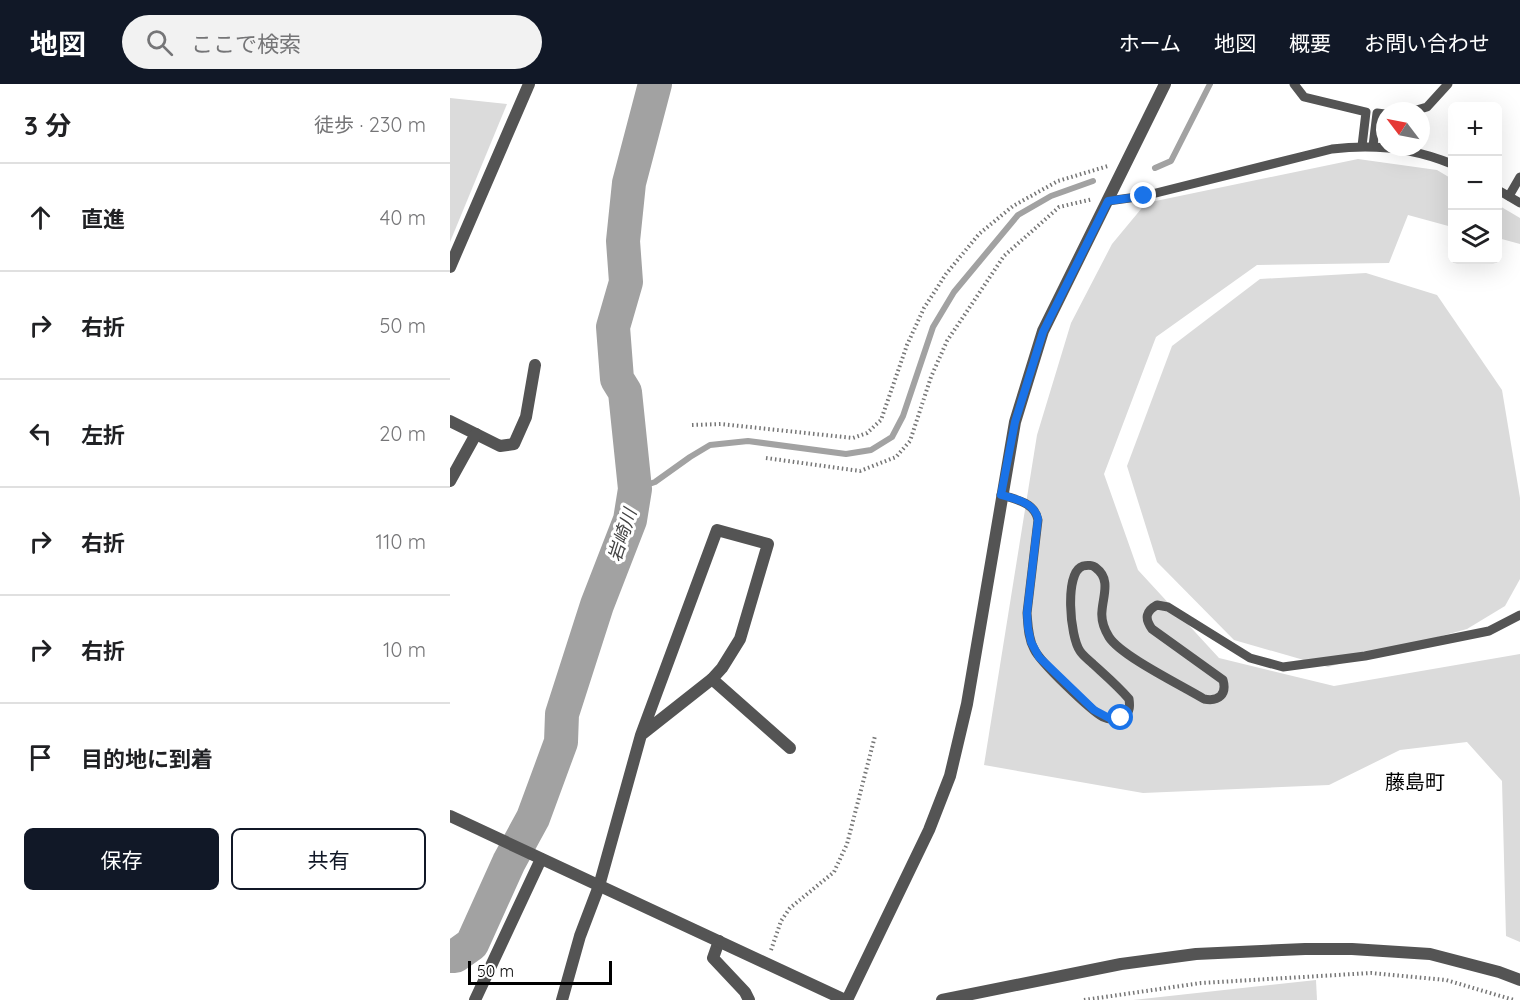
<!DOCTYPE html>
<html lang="ja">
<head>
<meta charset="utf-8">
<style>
  body { margin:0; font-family:Quicksand,"Noto Sans JP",sans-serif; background:#f2f2f2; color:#202124 }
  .controls { position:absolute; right:18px; top:18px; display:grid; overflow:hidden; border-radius:9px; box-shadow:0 6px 24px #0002 }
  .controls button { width:54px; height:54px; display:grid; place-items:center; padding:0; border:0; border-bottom:2px solid #e0e0e0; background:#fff; color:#202124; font:30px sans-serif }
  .compass { position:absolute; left:926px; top:18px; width:54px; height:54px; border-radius:50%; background:#fff; box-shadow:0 6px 24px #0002; rotate:302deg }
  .scale { position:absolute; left:18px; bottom:15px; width:144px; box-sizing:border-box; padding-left:6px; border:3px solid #000; border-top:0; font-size:16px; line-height:21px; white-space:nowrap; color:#000; -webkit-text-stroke:4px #fff; paint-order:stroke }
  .stop { position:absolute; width:18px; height:18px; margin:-14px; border:4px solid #1a73e8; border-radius:50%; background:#fff }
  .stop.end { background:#1a73e8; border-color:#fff; box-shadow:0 2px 6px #0008 }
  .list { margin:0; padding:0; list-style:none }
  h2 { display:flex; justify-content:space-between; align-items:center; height:78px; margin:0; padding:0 24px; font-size:26px }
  h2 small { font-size:20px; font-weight:400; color:#757577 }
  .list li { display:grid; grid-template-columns:39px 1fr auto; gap:18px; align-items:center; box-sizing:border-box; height:108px; padding:0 24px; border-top:2px solid #e0e0e0 }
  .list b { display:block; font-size:22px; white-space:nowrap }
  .list em { font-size:20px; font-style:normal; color:#757577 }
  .actions { display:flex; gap:12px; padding:18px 24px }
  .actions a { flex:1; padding:14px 0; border:2px solid #111827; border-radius:9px; text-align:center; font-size:21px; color:#111827 }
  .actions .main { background:#111827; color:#fff }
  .icon { flex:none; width:33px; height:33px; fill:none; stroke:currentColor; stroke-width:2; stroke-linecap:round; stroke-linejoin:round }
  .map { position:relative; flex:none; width:1070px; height:916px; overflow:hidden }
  header { display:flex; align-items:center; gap:36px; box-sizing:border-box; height:84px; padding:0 30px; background:#111827; color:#fff }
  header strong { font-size:28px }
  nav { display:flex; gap:33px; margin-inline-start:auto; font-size:21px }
  .search { width:420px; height:54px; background:#f2f2f2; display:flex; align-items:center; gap:15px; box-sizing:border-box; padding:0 21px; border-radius:33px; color:#757577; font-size:22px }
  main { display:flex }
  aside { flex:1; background:#fff }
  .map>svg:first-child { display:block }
  .green { fill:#dbdbdb }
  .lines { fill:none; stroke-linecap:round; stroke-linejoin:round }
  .stream { stroke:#a2a2a2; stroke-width:6 }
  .river { stroke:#a2a2a2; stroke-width:34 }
  .path { stroke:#767676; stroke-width:4; stroke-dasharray:1.5 3; stroke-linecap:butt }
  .service { stroke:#545454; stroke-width:9 }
  .minor { stroke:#545454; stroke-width:12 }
  .tertiary { stroke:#545454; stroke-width:12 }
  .route { stroke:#1a73e8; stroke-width:8 }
  .labels { text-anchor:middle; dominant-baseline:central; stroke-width:6; stroke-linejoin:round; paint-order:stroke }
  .water-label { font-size:18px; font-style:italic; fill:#434343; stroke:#fff }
  .quarter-label { font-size:20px; fill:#000; stroke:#fff }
</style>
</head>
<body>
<header>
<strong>地図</strong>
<div class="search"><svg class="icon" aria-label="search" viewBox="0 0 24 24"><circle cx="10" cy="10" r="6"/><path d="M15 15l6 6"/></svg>ここで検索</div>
<nav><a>ホーム</a><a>地図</a><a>概要</a><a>お問い合わせ</a></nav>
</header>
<main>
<aside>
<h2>3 分<small>徒歩 · 230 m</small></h2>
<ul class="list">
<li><svg class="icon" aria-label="ahead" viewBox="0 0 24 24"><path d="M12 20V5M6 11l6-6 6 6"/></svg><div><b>直進</b></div><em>40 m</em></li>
<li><svg class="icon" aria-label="right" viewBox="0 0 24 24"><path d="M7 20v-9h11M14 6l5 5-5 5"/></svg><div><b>右折</b></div><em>50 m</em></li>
<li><svg class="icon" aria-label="left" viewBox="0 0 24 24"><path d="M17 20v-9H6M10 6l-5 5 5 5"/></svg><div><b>左折</b></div><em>20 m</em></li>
<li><svg class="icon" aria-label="right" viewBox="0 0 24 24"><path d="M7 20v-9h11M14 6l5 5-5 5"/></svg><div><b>右折</b></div><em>110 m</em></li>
<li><svg class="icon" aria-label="right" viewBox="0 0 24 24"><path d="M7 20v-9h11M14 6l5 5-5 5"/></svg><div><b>右折</b></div><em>10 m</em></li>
<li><svg class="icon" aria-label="arrive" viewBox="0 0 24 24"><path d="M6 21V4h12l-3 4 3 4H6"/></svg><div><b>目的地に到着</b></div></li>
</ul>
<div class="actions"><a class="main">保存</a><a>共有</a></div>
</aside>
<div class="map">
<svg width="1070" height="916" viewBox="0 0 1070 916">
  <rect width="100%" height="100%" fill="#fff"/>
  <!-- green -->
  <g class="green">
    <path d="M 0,14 L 57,20 L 0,158 Z"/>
    <path d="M 908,75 L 987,86 L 1002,95 L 1002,143 L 958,131 L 939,179 L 807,181 L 706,253 L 654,390 L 688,486 L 769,574 L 884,602 L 1070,570 L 1070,858 L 1056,852 L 1052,697 L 1017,658 L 950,666 L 879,701 L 693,709 L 534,681 L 587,351 L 621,239 L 662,160 L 696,119 Z"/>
    <path d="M 1048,121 L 1070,134 L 1070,160 L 1048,154 Z"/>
    <path d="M 916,189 L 987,211 L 1052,306 L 1070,414 L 1070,495 L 1055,522 L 1017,545 L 878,583 L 784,556 L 707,478 L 677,382 L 722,262 L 810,195 Z"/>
    <path d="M 866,896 L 867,916 L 683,916 Z"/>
  </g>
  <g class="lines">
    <!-- stream -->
    <g class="stream">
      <path d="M 705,84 L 721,77 L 760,0"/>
      <path d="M 185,405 L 205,398 L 240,373 L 260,361 L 298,357 L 396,370 L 421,366 L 442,353 L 453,332 L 483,243 L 504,208 L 568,131 L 601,112 L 643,97"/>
    </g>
    <!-- river -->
    <path class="river" d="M 0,872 L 5,872 L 22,860 L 59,778 L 83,734 L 111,658 L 112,630 L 147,521 L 180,436 L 185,405 L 175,308 L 167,295 L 163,243 L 176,198 L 173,157 L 179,99 L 205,0"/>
    <!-- path -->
    <g class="path">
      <path d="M 242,341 L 271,340 L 403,354 L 417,349 L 431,336 L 457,261 L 474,224 L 496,190 L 529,150 L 563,122 L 608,97 L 658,82"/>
      <path d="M 316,374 L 410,387 L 446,373 L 460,357 L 481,293 L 497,257 L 554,172 L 609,123 L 643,115"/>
      <path d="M 321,866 L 331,837 L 340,824 L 384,788 L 397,760 L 425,652"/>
      <path d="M 634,916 L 751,899 L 921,889 L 996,896 L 1064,916"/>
    </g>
    <!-- service -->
    <g class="service">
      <path d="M 844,0 L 854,13 L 916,28 L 912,62"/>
      <path d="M 963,27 L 977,23 L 998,0"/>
      <path d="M 923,62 L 927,29 L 935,30"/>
      <path d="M 1048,106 L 1070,119"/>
      <path d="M 1059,112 L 1070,93"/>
      <path d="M 658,117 L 694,112 L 882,65 C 922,60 964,64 1002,80"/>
      <path d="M 551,411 C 566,415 585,419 588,436 L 577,529 C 578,541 578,554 584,565 C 590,578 640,626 653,633 C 659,636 669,637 675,632 C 680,627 680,622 679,615 C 668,602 655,591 643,580 C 639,576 633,572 630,567 C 620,553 614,488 633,482 C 637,481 643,481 646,484 C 661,495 653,512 652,527 C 651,536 654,545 659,553 C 671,572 731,601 754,615 C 769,618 777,610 773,596 L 702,545 C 694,534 696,527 707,521 L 718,523 L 800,574 L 833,583 L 915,572 L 1039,547 L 1070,531"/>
    </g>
    <!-- minor -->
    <g class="minor">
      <path d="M 0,183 L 79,0"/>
      <path d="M 0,337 L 50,362 L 64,360 L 76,333 L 85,281"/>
      <path d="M 0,397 L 26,350"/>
      <path d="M 262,595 L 340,664"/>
      <path d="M 269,857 L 263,874 L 295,908 L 299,916"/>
      <path d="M 25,916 L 91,775"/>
      <path d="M 112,916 L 130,852 L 149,802 L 191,651 L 267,446 L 318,460 L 290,555 L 272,584 L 262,595 L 191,651"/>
    </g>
    <!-- tertiary -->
    <g class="tertiary">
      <path d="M 0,732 L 395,916"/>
      <path d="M 397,916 L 479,746 L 500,692 L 517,620 L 565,338 L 593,247 L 715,0"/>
      <path d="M 492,916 L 671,880 L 746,870 L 855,865 L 902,865 L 980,870 L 1049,888 L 1070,896"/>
    </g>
  </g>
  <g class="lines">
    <!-- route -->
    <path class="route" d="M 671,634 L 661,635 L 644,626 L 589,573 L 581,558 L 578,544 L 577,529 L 588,435 C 585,419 566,415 551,411 L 565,338 L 593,248 L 658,117 L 694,112"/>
  </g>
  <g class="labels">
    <!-- water labels -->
    <g class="water-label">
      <text transform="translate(172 451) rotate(-72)">岩崎川</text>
    </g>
    <!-- quarter labels -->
    <g class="quarter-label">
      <text x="965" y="697">藤島町</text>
    </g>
  </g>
</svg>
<div class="controls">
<button>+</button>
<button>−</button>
<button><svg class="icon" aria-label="layers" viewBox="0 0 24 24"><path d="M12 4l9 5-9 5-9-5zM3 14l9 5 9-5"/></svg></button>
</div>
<svg class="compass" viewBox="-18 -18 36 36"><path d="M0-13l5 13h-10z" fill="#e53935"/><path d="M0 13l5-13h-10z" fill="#757577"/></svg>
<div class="scale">50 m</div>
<div class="stop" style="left:671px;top:634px"></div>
<div class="stop end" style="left:694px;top:112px"></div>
</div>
</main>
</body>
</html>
